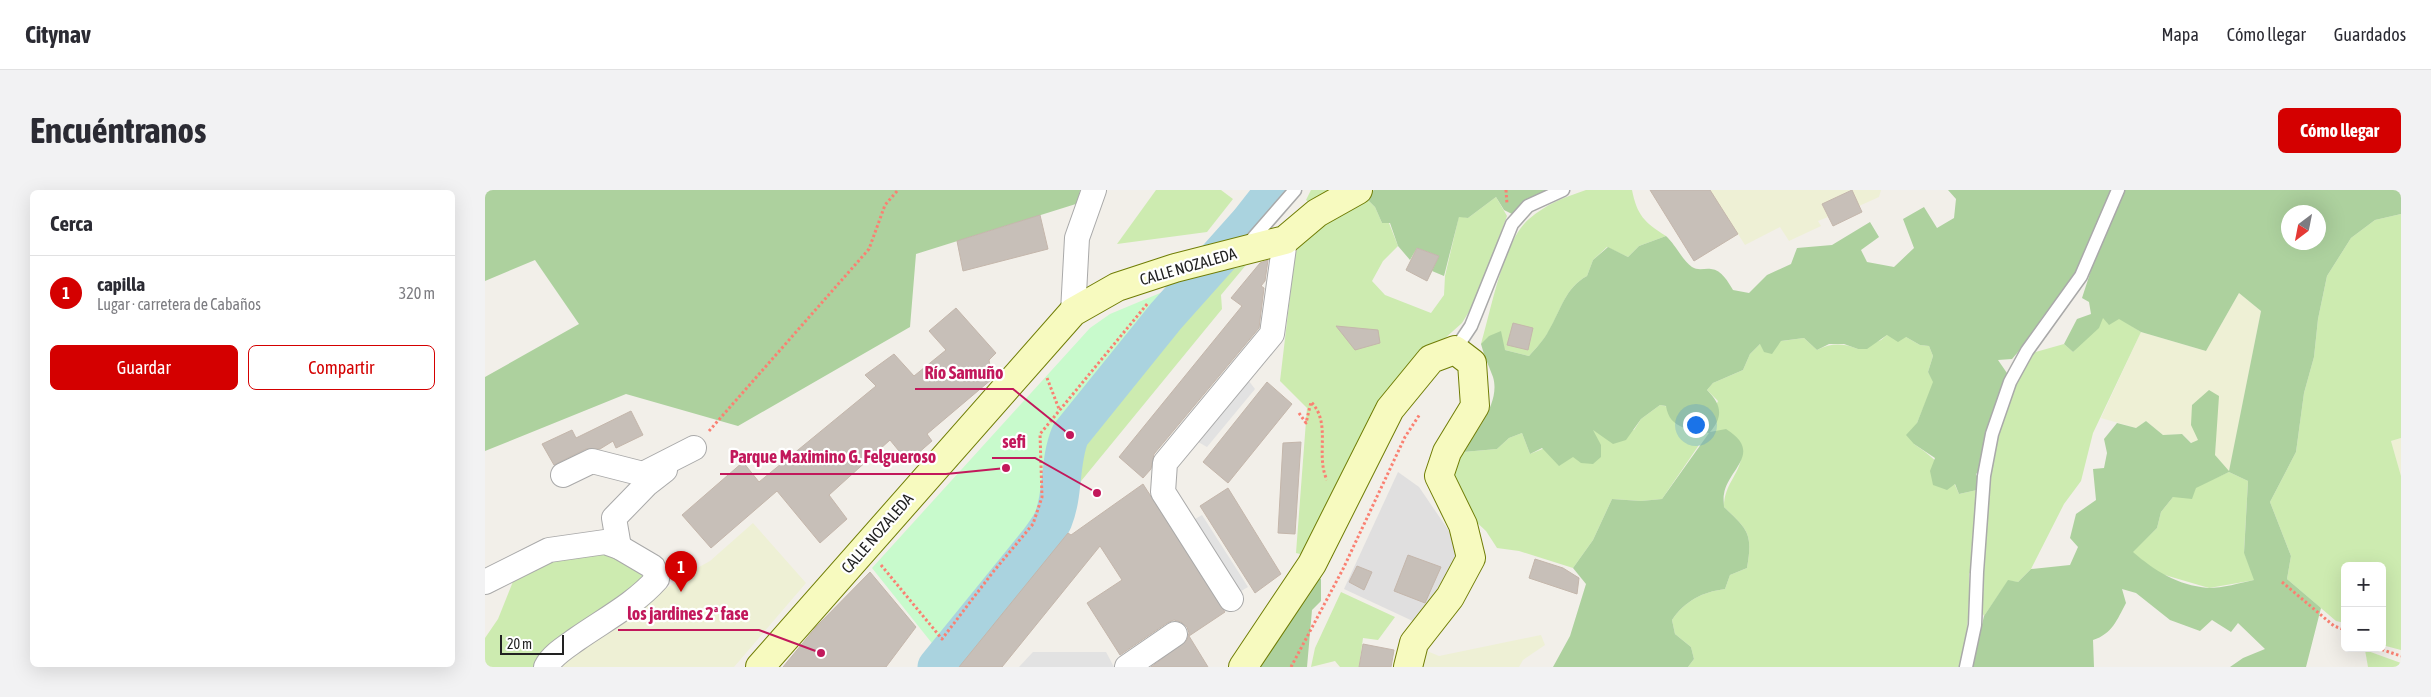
<!DOCTYPE html>
<html lang="es">
<head>
<meta charset="utf-8">
<style>
  body { margin:0; font-family:"Asap Condensed",sans-serif; background:#f2f2f3; color:#2b2b33 }
  .controls { position:absolute; right:15px; bottom:15px; display:grid; overflow:hidden; border-radius:8px; box-shadow:0 5px 20px #0002 }
  .controls button { width:45px; height:45px; display:grid; place-items:center; padding:0; border:0; border-bottom:1px solid #e1e1e2; background:#fff; color:#2b2b33; font:25px sans-serif }
  .compass { position:absolute; left:1796px; top:15px; width:45px; height:45px; border-radius:50%; background:#fff; box-shadow:0 5px 20px #0002; rotate:212deg }
  .scale { position:absolute; left:15px; bottom:12px; width:64px; box-sizing:border-box; padding-left:5px; border:2px solid #222; border-top:0; font-size:14px; line-height:18px; white-space:nowrap; color:#222; -webkit-text-stroke:4px #fff; paint-order:stroke }
  .you { position:absolute; left:1210px; top:234px; width:18px; height:18px; margin:-12px; border:4px solid #fff; border-radius:50%; background:#1a73e8; box-shadow:0 0 0 8px #1a73e833 }
  .badge { display:grid; place-items:center; width:32px; height:32px; border-radius:50%; background:#d40000; color:#fff; font-size:16px; font-weight:700 }
  .pin { position:absolute; translate:-50% -41px; filter:drop-shadow(0 1px 2px #0008) }
  .pin::after { content:''; position:absolute; top:26px; width:18px; height:15px; background:inherit; clip-path:polygon(0 0,100% 0,50% 100%) }
  .list { margin:0; padding:0; list-style:none }
  h2 { display:flex; justify-content:space-between; align-items:center; height:65px; margin:0; padding:0 20px; font-size:21px }
  h2 small { font-size:16px; font-weight:400; color:#7c7c81 }
  .list li { display:grid; grid-template-columns:32px 1fr auto; gap:15px; align-items:center; box-sizing:border-box; height:75px; padding:0 20px; border-top:1px solid #e1e1e2 }
  .list b { display:block; font-size:19px; white-space:nowrap }
  .list p { margin:0; font-size:16px; white-space:nowrap; color:#7c7c81 }
  .list em { font-size:16px; font-style:normal; color:#7c7c81 }
  .actions { display:flex; gap:10px; padding:15px 20px }
  .actions a { flex:1; padding:11px 0; border:1px solid #d40000; border-radius:8px; text-align:center; font-size:18px; color:#d40000 }
  .actions .main { background:#d40000; color:#fff }
  .map { position:relative; flex:none; width:1916px; height:477px; overflow:hidden; border-radius:8px }
  header { display:flex; align-items:center; gap:30px; box-sizing:border-box; height:70px; padding:0 25px; background:#fff; border-bottom:1px solid #e1e1e2 }
  header strong { font-size:24px }
  nav { display:flex; gap:28px; margin-inline-start:auto; font-size:18px }
  .intro { display:flex; align-items:center; justify-content:space-between; box-sizing:border-box; height:120px; padding:0 30px }
  h1 { margin:0; font-size:35px }
  .button { padding:12px 22px; border-radius:8px; background:#d40000; color:#fff; font-size:18px; font-weight:700 }
  main { display:flex; gap:30px; padding:0 30px }
  aside { flex:1; background:#fff; border-radius:8px; box-shadow:0 5px 20px #0002 }
  .map>svg:first-child { display:block }
  .residential { fill:#e0dfdf }
  .farmland { fill:#eef0d5 }
  .grass { fill:#cdebb0 }
  .forest { fill:#add19e; fill-rule:evenodd }
  .park { fill:#c8facc }
  .parking { fill:#e2e2e2 }
  .lines { fill:none; stroke-linecap:round; stroke-linejoin:round }
  .river { stroke:#aad3df; stroke-width:39 }
  .building { fill:#c7bfb8; stroke:#c4b6ab }
  .lane-casing { stroke:#a9a9a9; stroke-width:15 }
  .street-casing { stroke:#a9a9a9; stroke-width:26 }
  .secondary-casing { stroke:#707d05; stroke-width:30 }
  .path { stroke:#fa8072; stroke-width:3; stroke-dasharray:2.5 2.5; stroke-linecap:butt }
  .lane { stroke:#fff; stroke-width:12 }
  .street { stroke:#fff; stroke-width:24 }
  .secondary { stroke:#f7fabf; stroke-width:28 }
  .labels { text-anchor:middle; dominant-baseline:central; stroke-width:4.5; stroke-linejoin:round; paint-order:stroke }
  .street-label { font-size:16px; fill:#222; stroke:#fff }
  .leader { fill:none; stroke:#c2185b; stroke-width:2 }
  .callout-dot { fill:#c2185b; stroke:#fff; stroke-width:2 }
  .callout-label { font-size:18px; text-anchor:middle; font-weight:bold; fill:#c2185b; stroke:#fff; stroke-width:4.5; stroke-linejoin:round; paint-order:stroke }
</style>
</head>
<body>
<header>
<strong>Citynav</strong>
<nav><a>Mapa</a><a>Cómo llegar</a><a>Guardados</a></nav>
</header>
<div class="intro"><h1>Encuéntranos</h1><a class="button">Cómo llegar</a></div>
<main>
<aside>
<h2>Cerca<small></small></h2>
<ul class="list">
<li><span class="badge">1</span><div><b>capilla</b><p>Lugar · carretera de Cabaños</p></div><em>320 m</em></li>
</ul>
<div class="actions"><a class="main">Guardar</a><a>Compartir</a></div>
</aside>
<div class="map">
<svg width="1916" height="477" viewBox="0 0 1916 477">
  <rect width="100%" height="100%" fill="#f2efe9"/>
  <!-- residential -->
  <path class="residential" d="M 913,282 L 934,297 L 966,344 L 974,361 L 969,381 L 932,433 L 859,399 Z"/>
  <!-- farmland -->
  <g class="farmland">
    <path d="M 1225,0 L 1366,0 L 1337,14 L 1343,27 L 1333,31 L 1336,36 L 1304,51 L 1295,37 L 1260,55 Z"/>
    <path d="M 1367,0 L 1396,0 L 1394,7 L 1374,16 Z"/>
    <path d="M 1754,103 L 1776,121 L 1744,282 L 1730,265 L 1731,246 L 1707,253 L 1697,244 L 1678,245 L 1661,231 L 1651,238 L 1616,228 L 1656,142 L 1721,161 Z"/>
    <path d="M 1916,248 L 1916,286 L 1906,251 Z"/>
    <path d="M 268,333 L 321,393 L 249,477 L 67,477 L 205,382 L 225,371 Z"/>
    <path d="M 1056,445 L 1060,455 L 1038,470 L 1034,477 L 935,477 L 942,461 L 954,466 Z"/>
  </g>
  <!-- grass -->
  <g class="grass">
    <path d="M 671,0 L 736,0 L 748,9 L 722,42 L 632,54 Z"/>
    <path d="M 826,0 L 850,0 L 825,13 L 821,10 Z"/>
    <path d="M 1101,0 L 1147,0 C 1152,25 1159,32 1181,46 L 1154,56 L 1143,67 L 1122,57 L 1108,70 L 1102,86 C 1080,98 1076,120 1064,141 C 1059,150 1051,158 1044,166 L 996,154 C 1006,121 1018,51 1044,29 C 1061,14 1080,7 1101,0 Z"/>
    <path d="M 879,6 L 890,17 L 897,33 L 904,33 L 913,56 L 898,71 L 887,91 L 900,105 L 946,123 L 959,105 L 960,86 L 974,26 L 983,28 L 1011,7 L 1022,26 L 990,112 L 977,133 L 940,166 L 819,365 L 811,363 L 822,218 L 795,191 L 810,64 L 815,53 L 821,45 Z"/>
    <path d="M 1916,24 L 1916,248 L 1906,251 L 1916,286 L 1916,460 L 1897,455 L 1897,376 L 1860,376 L 1860,433 L 1851,431 L 1802,389 L 1806,366 L 1785,312 L 1811,262 L 1819,203 L 1829,167 L 1833,129 L 1842,86 L 1866,48 L 1890,30 Z"/>
    <path d="M 761,75 L 736,105 L 737,119 L 583,307 L 582,252 L 713,89 Z"/>
    <path d="M 1618,127 L 1634,128 L 1656,142 L 1608,243 L 1596,291 L 1579,314 L 1546,379 L 1533,392 L 1523,391 L 1499,426 L 1495,419 L 1499,348 L 1509,248 L 1528,196 L 1547,163 L 1579,154 L 1588,162 Z"/>
    <path d="M 1402,145 L 1421,147 L 1435,155 L 1444,156 L 1448,166 L 1443,182 L 1449,192 L 1432,233 L 1429,254 C 1448,267 1466,282 1474,304 L 1492,300 L 1486,364 L 1488,378 L 1484,384 C 1485,416 1483,446 1474,477 L 1203,477 L 1209,469 L 1206,457 L 1190,444 L 1187,430 C 1200,411 1217,402 1240,399 L 1245,385 L 1262,378 C 1268,343 1263,340 1239,317 C 1239,292 1257,284 1257,260 L 1214,255 L 1177,309 L 1156,311 L 1127,309 L 1108,350 L 1088,378 L 1034,361 L 1012,358 L 1001,341 L 986,327 L 970,307 L 967,269 L 978,262 L 1012,259 L 1024,248 L 1037,243 L 1045,264 L 1107,239 L 1115,244 L 1149,240 L 1156,229 L 1175,215 C 1190,217 1208,231 1218,242 L 1233,211 L 1222,200 L 1228,193 L 1258,180 L 1265,164 L 1275,154 L 1319,148 L 1332,160 C 1347,153 1357,153 1373,159 L 1396,150 Z"/>
    <path d="M 1744,282 L 1763,291 L 1759,362 L 1770,390 L 1724,398 L 1673,383 L 1647,362 L 1672,338 L 1676,322 L 1688,307 Z"/>
    <path d="M 115,363 L 138,368 L 158,382 L 155,394 L 55,477 L 0,477 L 0,448 L 13,429 L 29,389 L 53,376 L 83,366 Z"/>
    <path d="M 856,402 L 910,427 L 893,450 L 878,448 L 874,477 L 855,477 L 850,471 L 826,477 L 830,458 Z"/>
    <path d="M 1880,460 L 1916,473 L 1916,477 L 1883,477 Z"/>
  </g>
  <!-- forest -->
  <g class="forest">
    <path d="M 0,0 L 595,0 L 594,13 L 431,64 L 425,137 L 253,236 L 141,204 L 0,261 L 0,187 L 94,134 L 50,70 L 0,91 Z"/>
    <path d="M 889,0 L 1067,0 L 1031,26 L 1019,20 L 1011,7 L 983,28 L 974,27 L 959,86 L 947,81 L 954,66 L 932,58 L 925,70 L 913,56 L 905,33 L 897,33 L 890,17 L 879,6 Z"/>
    <path d="M 1463,0 L 1916,0 L 1916,24 L 1890,30 L 1866,48 L 1842,86 L 1833,129 L 1829,167 L 1819,203 L 1811,262 L 1785,312 L 1806,366 L 1802,389 L 1836,418 L 1821,477 L 1745,477 L 1758,468 L 1780,459 L 1753,433 L 1746,442 L 1727,430 L 1715,441 L 1685,430 L 1651,403 L 1637,399 L 1641,413 C 1632,430 1627,444 1608,450 L 1609,477 L 1487,477 L 1499,426 L 1523,390 L 1533,392 L 1546,379 L 1585,375 L 1593,357 L 1585,348 L 1591,324 L 1611,310 L 1608,279 L 1619,278 L 1622,263 L 1619,249 L 1632,233 L 1651,238 L 1661,231 L 1678,245 L 1697,244 L 1706,253 L 1713,250 L 1706,235 L 1707,215 L 1724,200 L 1734,206 L 1730,265 L 1744,281 L 1776,121 L 1754,103 L 1721,161 L 1656,142 L 1634,129 L 1624,135 L 1618,128 L 1614,138 L 1588,162 L 1579,154 L 1592,129 L 1606,124 L 1604,112 L 1597,108 L 1610,68 L 1593,84 L 1570,116 L 1564,119 L 1556,129 L 1553,139 L 1527,169 L 1513,170 L 1524,186 L 1496,279 L 1491,284 L 1495,293 L 1492,300 L 1474,304 L 1470,294 L 1462,300 L 1448,295 L 1445,281 L 1450,268 L 1429,254 L 1421,245 L 1432,233 L 1448,192 L 1443,182 L 1448,166 L 1444,156 L 1435,155 L 1421,147 L 1413,152 L 1402,145 L 1382,159 L 1373,159 L 1359,154 L 1344,154 L 1332,160 L 1319,148 L 1296,151 L 1287,164 L 1279,162 L 1275,154 L 1265,164 L 1258,180 L 1228,193 L 1222,200 C 1236,214 1239,226 1225,242 L 1241,239 C 1279,263 1243,279 1239,304 C 1238,308 1239,313 1239,317 C 1263,340 1268,343 1262,378 L 1245,385 L 1240,399 C 1217,402 1200,411 1187,430 L 1190,444 L 1206,457 L 1209,469 L 1203,477 L 1068,477 L 1085,446 L 1101,394 L 1088,378 L 1108,350 L 1127,309 L 1156,311 L 1177,309 L 1224,243 L 1218,242 L 1210,234 L 1199,238 C 1188,233 1183,228 1181,216 L 1175,215 L 1156,229 L 1141,250 L 1128,254 L 1108,240 L 1116,255 L 1116,267 L 1108,274 L 1096,273 L 1088,267 L 1074,276 L 1057,258 L 1045,264 L 1037,243 L 1024,248 L 1012,259 L 978,262 C 990,242 1016,213 1008,187 C 1004,176 999,166 996,154 L 1004,146 L 1016,141 L 1020,160 L 1044,166 C 1051,158 1059,150 1064,140 C 1076,120 1080,98 1102,86 L 1108,70 L 1123,57 L 1143,67 L 1154,56 L 1181,46 C 1190,54 1198,71 1207,77 C 1213,81 1220,78 1226,79 C 1237,80 1243,92 1248,100 L 1264,103 L 1282,85 L 1306,74 L 1312,58 L 1347,55 L 1385,32 L 1394,47 L 1376,60 L 1382,72 L 1409,77 L 1429,58 L 1418,29 L 1439,17 L 1452,38 L 1469,28 L 1471,9 ZM 1804,22 L 1834,22 L 1834,52 L 1804,52 ZM 1744,282 L 1763,291 L 1759,363 L 1769,390 C 1755,393 1738,398 1723,398 C 1692,395 1670,381 1648,362 L 1672,338 L 1676,322 L 1688,307 L 1707,309 L 1711,298 Z"/>
    <path d="M 829,385 L 836,389 L 836,411 L 827,420 L 822,477 L 772,477 Z"/>
  </g>
  <!-- park -->
  <path class="park" d="M 692,96 L 564,246 L 567,310 L 558,336 L 454,462 L 387,378 L 605,138 L 625,124 Z"/>
  <!-- parking -->
  <g class="parking">
    <path d="M 760,186 L 770,199 L 722,257 L 708,249 Z"/>
    <path d="M 717,325 L 763,397 L 751,404 L 705,332 Z"/>
    <path d="M 548,462 L 621,462 L 629,477 L 534,477 Z"/>
  </g>
  <g class="lines">
    <!-- river -->
    <path class="river" d="M 452,477 L 555,350 C 559,344 565,337 568,330 C 579,303 574,272 585,245 L 681,126 L 764,33 L 790,0"/>
  </g>
  <!-- building -->
  <g class="building">
    <path d="M 1165,0 L 1225,0 L 1253,44 L 1209,71 Z"/>
    <path d="M 1367,0 L 1377,22 L 1348,36 L 1337,14 Z"/>
    <path d="M 555,25 L 563,59 L 478,81 L 472,51 Z"/>
    <path d="M 932,58 L 954,66 L 942,91 L 921,80 Z"/>
    <path d="M 783,70 L 780,91 L 776,96 L 779,98 L 774,138 L 669,264 L 666,279 L 658,288 L 634,267 L 757,116 L 746,108 L 775,73 Z"/>
    <path d="M 471,118 L 511,163 L 504,170 L 507,189 L 442,244 L 447,251 L 423,272 L 405,250 L 344,305 L 362,329 L 335,353 L 292,301 L 226,358 L 197,325 L 258,272 L 274,292 L 391,196 L 380,185 L 409,164 L 429,186 L 461,160 L 444,141 Z"/>
    <path d="M 1028,133 L 1048,138 L 1043,160 L 1022,155 Z"/>
    <path d="M 851,136 L 893,140 L 895,153 L 870,160 Z"/>
    <path d="M 782,192 L 807,214 L 743,293 L 718,272 Z"/>
    <path d="M 146,221 L 158,245 L 131,258 L 128,251 L 115,259 L 101,259 L 69,275 L 57,254 L 87,240 L 91,248 Z"/>
    <path d="M 816,252 L 810,344 L 793,343 L 798,253 Z"/>
    <path d="M 658,294 L 740,422 L 704,446 L 723,477 L 666,477 L 702,450 L 704,443 L 702,437 L 696,432 L 689,430 L 682,433 L 635,465 L 602,413 L 637,390 L 615,356 L 517,477 L 474,477 L 583,343 L 586,345 Z"/>
    <path d="M 743,298 L 796,384 L 770,403 L 715,316 Z"/>
    <path d="M 923,365 L 956,377 L 940,413 L 909,401 Z"/>
    <path d="M 1050,369 L 1078,378 L 1094,388 L 1092,404 L 1044,388 Z"/>
    <path d="M 872,376 L 887,382 L 879,400 L 864,392 Z"/>
    <path d="M 385,382 L 431,437 L 401,477 L 298,477 L 331,437 Z"/>
    <path d="M 878,454 L 909,460 L 906,477 L 874,477 Z"/>
  </g>
  <g class="lines">
    <!-- lane casing -->
    <g class="lane-casing">
      <g id="lane">
        <path d="M 763,54 L 810,0"/>
        <path d="M 970,160 L 986,136 L 1027,34 L 1043,16 L 1078,0"/>
        <path d="M 1481,477 L 1490,435 L 1492,382 L 1499,286 L 1507,244 L 1525,192 L 1542,161 L 1596,86 L 1633,0"/>
      </g>
    </g>
    <!-- street casing -->
    <g class="street-casing">
      <g id="street">
        <path d="M 588,122 L 592,48 L 609,0"/>
        <path d="M 78,285 L 107,271 L 158,284 L 209,258"/>
        <path d="M 134,357 L 129,328 L 162,294 L 180,280"/>
        <path d="M 0,392 L 64,360 L 120,352 L 134,357 L 168,377 L 172,389 C 150,414 119,430 92,449 C 81,457 67,465 61,477"/>
        <path d="M 746,409 L 678,302 L 680,273 L 787,144 L 800,50"/>
        <path d="M 642,477 L 690,444"/>
      </g>
    </g>
    <!-- secondary casing -->
    <g class="secondary-casing">
      <g id="secondary">
        <path d="M 275,477 L 588,122 L 632,97 L 690,78 L 800,50 L 832,23 L 873,0"/>
        <path d="M 758,477 L 827,374 L 905,219 L 946,169 L 970,160 L 987,173 L 990,216 L 962,262 L 954,286 L 978,335 L 986,368 L 965,407 L 929,453 L 923,477"/>
      </g>
    </g>
    <!-- path -->
    <g class="path">
      <path d="M 1021,0 L 1022,14"/>
      <path d="M 562,188 L 574,219"/>
      <path d="M 814,223 L 821,233 L 826,212 C 847,233 830,265 842,290"/>
      <path d="M 224,241 L 384,59 L 400,15 L 413,0"/>
      <path d="M 396,375 L 457,449 L 508,382 L 548,334 L 557,307 L 555,244 L 663,113"/>
      <path d="M 1797,392 L 1849,436 L 1860,440"/>
      <path d="M 1892,458 L 1916,466"/>
      <path d="M 806,477 L 858,379 L 920,247 L 935,224"/>
    </g>
    <!-- lane -->
    <use href="#lane" class="lane"/>
    <!-- street -->
    <use href="#street" class="street"/>
    <!-- secondary -->
    <use href="#secondary" class="secondary"/>
  </g>
  <g class="labels">
    <!-- street labels -->
    <g class="street-label">
      <text transform="translate(703 76) rotate(-16)">CALLE NOZALEDA</text>
      <text transform="translate(392 343) rotate(-49)">CALLE NOZALEDA</text>
    </g>
  </g>
  <!-- callouts -->
  <path class="leader" d="M585 245L528 199H430M612 303L550 268H507M521 278L461 284H235M336 463L274 440H133"/>
  <g class="callout-dot">
    <circle cx="585" cy="245" r="5"/>
    <circle cx="612" cy="303" r="5"/>
    <circle cx="521" cy="278" r="5"/>
    <circle cx="336" cy="463" r="5"/>
  </g>
  <g class="callout-label">
    <text x="479" y="189">Río Samuño</text>
    <text x="529" y="258">sefi</text>
    <text x="348" y="273">Parque Maximino G. Felgueroso</text>
    <text x="203" y="430">los jardines 2ª fase</text>
  </g>
</svg>
<div class="controls">
<button>+</button>
<button>−</button>
</div>
<svg class="compass" viewBox="-18 -18 36 36"><path d="M0-13l5 13h-10z" fill="#e53935"/><path d="M0 13l5-13h-10z" fill="#7c7c81"/></svg>
<div class="scale">20 m</div>
<div class="you"></div>
<div class="pin badge" style="left:196px;top:402px">1</div>
</div>
</main>
</body>
</html>
